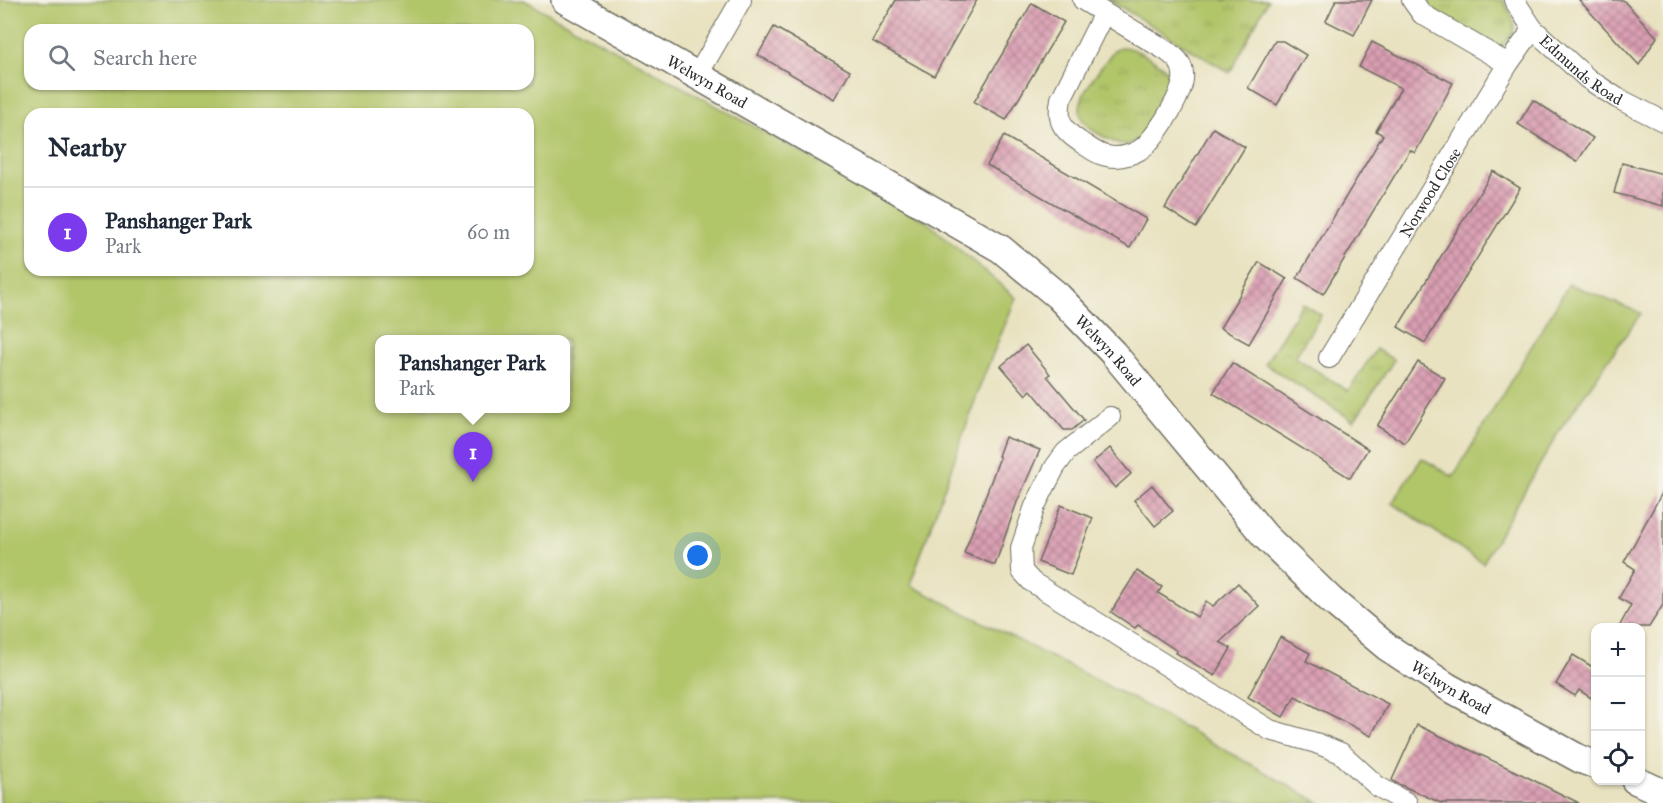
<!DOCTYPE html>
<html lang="en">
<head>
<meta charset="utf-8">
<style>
  body { margin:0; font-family:"IM FELL Great Primer",serif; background:#f2f2f3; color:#1f2937 }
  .controls { position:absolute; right:18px; bottom:18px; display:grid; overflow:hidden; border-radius:12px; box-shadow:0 2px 4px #0004 }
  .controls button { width:54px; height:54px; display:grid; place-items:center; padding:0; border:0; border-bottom:2px solid #e0e1e3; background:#fff; color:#1f2937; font:30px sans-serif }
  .you { position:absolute; left:698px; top:556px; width:21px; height:21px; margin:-15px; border:4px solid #fff; border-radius:50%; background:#1a73e8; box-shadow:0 0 0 9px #1a73e833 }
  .badge { display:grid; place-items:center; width:39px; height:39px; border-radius:50%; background:#7c3aed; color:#fff; font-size:20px; font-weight:700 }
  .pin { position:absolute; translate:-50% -50px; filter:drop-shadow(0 2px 3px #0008) }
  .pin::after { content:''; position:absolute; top:32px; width:21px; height:18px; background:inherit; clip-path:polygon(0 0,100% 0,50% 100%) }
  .popup { position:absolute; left:375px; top:335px; width:195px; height:78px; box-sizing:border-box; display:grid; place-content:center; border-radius:12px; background:#fff; filter:drop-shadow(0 2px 4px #0005); font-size:20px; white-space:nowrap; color:#747a83 }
  .popup b { font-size:22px; color:#1f2937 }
  .popup::after { content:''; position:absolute; left:50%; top:100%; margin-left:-12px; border:12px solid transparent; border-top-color:#fff }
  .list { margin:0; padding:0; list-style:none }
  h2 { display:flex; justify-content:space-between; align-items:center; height:78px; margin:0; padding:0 24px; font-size:26px }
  h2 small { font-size:20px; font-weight:400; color:#747a83 }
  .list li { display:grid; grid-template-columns:39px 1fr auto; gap:18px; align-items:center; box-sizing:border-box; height:90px; padding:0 24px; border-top:2px solid #e0e1e3 }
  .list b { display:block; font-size:22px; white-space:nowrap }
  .list p { margin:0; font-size:20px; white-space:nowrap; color:#747a83 }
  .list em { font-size:20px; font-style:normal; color:#747a83 }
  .icon { flex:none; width:33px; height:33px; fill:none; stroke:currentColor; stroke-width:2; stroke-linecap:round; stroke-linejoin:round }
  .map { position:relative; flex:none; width:1663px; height:803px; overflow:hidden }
  .search { position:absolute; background:#fff; box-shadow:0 2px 4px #0004; left:24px; top:24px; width:510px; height:66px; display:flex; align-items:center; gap:15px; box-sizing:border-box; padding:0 21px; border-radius:18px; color:#747a83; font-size:22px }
  .panel { position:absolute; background:#fff; box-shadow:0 2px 4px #0004; left:24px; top:108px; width:510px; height:168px; border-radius:18px }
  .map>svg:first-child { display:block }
  .grass { fill:url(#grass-tufts); stroke:#6e784a; stroke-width:1.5 }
  .green { fill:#b1c569; stroke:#6e784a; stroke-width:1.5; fill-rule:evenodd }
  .building { fill:url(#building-cross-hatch) }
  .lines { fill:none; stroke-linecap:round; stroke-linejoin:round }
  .street-casing { stroke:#6d6b5f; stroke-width:22 }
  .secondary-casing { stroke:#6d6b5f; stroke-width:30 }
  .street { stroke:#fff; stroke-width:20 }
  .secondary { stroke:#fff; stroke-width:27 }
  .labels { text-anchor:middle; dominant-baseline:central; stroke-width:4.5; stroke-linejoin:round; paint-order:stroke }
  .street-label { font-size:16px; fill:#2b2b2b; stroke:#f7f3e8 }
</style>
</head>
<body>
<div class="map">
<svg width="1663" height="803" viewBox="0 0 1663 803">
  <defs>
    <pattern id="grass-tufts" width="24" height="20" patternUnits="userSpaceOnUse" patternTransform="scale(1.5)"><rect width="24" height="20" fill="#b1c569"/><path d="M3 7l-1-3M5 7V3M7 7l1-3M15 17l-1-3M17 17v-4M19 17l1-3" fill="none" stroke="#98a95b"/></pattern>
    <pattern id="building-cross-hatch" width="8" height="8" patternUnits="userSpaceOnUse" patternTransform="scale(1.5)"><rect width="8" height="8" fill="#da9fb3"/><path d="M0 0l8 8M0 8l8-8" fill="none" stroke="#b18292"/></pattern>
  </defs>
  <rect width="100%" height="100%" fill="#f7f3e8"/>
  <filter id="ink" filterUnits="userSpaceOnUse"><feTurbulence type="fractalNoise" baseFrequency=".0167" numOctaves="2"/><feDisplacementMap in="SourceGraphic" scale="12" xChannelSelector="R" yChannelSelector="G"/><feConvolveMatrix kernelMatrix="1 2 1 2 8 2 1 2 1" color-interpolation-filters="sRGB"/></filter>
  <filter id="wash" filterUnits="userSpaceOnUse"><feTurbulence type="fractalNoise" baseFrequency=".008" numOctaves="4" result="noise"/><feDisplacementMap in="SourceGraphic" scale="24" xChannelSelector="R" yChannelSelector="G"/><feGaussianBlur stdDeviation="1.35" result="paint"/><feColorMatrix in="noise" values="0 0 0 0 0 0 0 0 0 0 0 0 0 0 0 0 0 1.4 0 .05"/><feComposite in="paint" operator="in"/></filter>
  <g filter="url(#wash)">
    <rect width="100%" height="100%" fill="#e8e2c0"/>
    <!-- grass -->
    <g class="grass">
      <path d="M 1109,0 L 1268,0 L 1230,73 Z"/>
      <path d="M 1424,0 L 1503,0 C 1515,24 1522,28 1498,49 L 1426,6 Z"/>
      <path d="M 1120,47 C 1132,46 1162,62 1168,73 C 1170,75 1170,79 1171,82 L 1139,138 L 1128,145 C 1115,144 1105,138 1094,131 C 1059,111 1099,72 1114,50 Z"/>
      <path d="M 1302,303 L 1321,315 L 1295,357 L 1348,391 L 1376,349 L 1394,360 L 1354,421 L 1265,364 Z"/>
    </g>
    <!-- green -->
    <g class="green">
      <path d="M 0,0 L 524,0 L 926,221 L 1016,298 L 983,378 L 910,585 L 1139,702 L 1320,803 L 0,803 ZM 30,30 L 528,30 L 528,84 L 30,84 ZM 30,114 L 528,114 L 528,270 L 30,270 ZM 380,340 L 566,340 L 566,408 L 380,408 Z"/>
      <path d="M 1569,284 L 1641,313 L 1561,428 L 1483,563 L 1392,503 L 1422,458 L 1453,477 Z"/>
    </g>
    <g id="blocks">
      <!-- building -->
      <g class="building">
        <path d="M 896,0 L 977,0 L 934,76 L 872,41 Z"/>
        <path d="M 1336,0 L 1372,0 L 1354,35 L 1326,21 Z"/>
        <path d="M 1579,0 L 1623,0 L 1657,37 L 1639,65 Z"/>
        <path d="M 1032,3 L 1064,22 L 1006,120 L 974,102 Z"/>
        <path d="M 774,27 L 850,71 L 834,99 L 758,55 Z"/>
        <path d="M 1275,41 L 1283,41 L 1306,55 L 1277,105 L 1248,88 Z"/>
        <path d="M 1372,42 L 1453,83 L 1415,153 L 1410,150 L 1323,294 L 1297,278 L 1383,135 L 1376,131 L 1401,88 L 1359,67 Z"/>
        <path d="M 1533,100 L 1593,138 L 1577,162 L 1518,124 Z"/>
        <path d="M 1213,128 L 1245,147 L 1196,228 L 1165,208 Z"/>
        <path d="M 1004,136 L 1146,219 L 1130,248 L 987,165 Z"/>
        <path d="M 1622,163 L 1663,174 L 1663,206 L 1614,193 Z"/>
        <path d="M 1493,171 L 1520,188 L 1425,343 L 1398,327 Z"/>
        <path d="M 1259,262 L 1287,279 L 1249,344 L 1220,328 Z"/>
        <path d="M 1026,345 L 1050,374 L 1047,376 L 1084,420 L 1072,430 L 1064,430 L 1031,390 L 1026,395 L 1001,366 Z"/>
        <path d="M 1418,362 L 1445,378 L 1405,443 L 1377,426 Z"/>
        <path d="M 1232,363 L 1368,449 L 1350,478 L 1213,393 Z"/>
        <path d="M 1005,437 L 1040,450 L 1017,502 L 995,565 L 964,553 L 1000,457 L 998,456 Z"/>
        <path d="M 1110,448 L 1131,474 L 1115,488 L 1093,462 Z"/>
        <path d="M 1152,485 L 1173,511 L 1155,526 L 1134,500 Z"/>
        <path d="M 1663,491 L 1663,605 L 1649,627 L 1619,627 L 1631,605 L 1619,598 L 1635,569 L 1624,562 Z"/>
        <path d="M 1061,505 L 1093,518 L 1071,575 L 1038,562 Z"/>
        <path d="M 1137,571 L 1162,587 L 1158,593 L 1197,617 L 1206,601 L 1213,606 L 1238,583 L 1259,606 L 1220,642 L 1231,648 L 1215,676 L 1176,653 L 1177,651 L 1138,625 L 1135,628 L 1111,612 Z"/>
        <path d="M 1280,637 L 1310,653 L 1306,661 L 1388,704 L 1371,736 L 1295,696 L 1283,717 L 1248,697 Z"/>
        <path d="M 1573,655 L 1596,669 L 1596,701 L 1579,690 L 1575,696 L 1556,684 Z"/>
        <path d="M 1417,725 L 1521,774 L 1579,803 L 1441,803 L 1396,783 L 1392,780 Z"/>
      </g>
    </g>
  </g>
  <g filter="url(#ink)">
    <use href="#blocks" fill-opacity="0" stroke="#6d6b5f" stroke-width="1.5"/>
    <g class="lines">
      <!-- street casing -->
      <g class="street-casing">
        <g id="street">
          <path d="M 1083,0 L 1167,51 C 1175,57 1182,62 1183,73 C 1186,91 1159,131 1146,145 C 1137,154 1120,159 1107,156 C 1098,155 1087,146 1079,141 C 1061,129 1057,120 1061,99 L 1104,13"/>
          <path d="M 1412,0 L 1422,14 L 1508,64"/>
          <path id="s1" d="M 1514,0 L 1533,29 L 1588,79 L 1617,98 L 1663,121"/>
          <path d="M 697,76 L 741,0"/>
          <path id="s2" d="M 1329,358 L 1508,64 L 1533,29"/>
          <path d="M 1110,417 L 1066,452 L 1055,467 L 1035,506 L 1021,548 L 1022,571 L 1032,582 L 1270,730 L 1316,743 L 1341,753 L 1377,786 L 1407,803"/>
        </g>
      </g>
      <!-- secondary casing -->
      <g class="secondary-casing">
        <g id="secondary">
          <path id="s3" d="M 565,0 L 1001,249 L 1058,296 L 1113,353 L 1265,536 L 1331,600 L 1387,647 L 1448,687 L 1580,759 L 1596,765"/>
          <path d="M 1635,780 L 1663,793"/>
        </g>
      </g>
      <!-- street -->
      <use href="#street" class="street"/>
      <!-- secondary -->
      <use href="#secondary" class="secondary"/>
    </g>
  </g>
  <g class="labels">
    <!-- street labels -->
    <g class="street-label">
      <text stroke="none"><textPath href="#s1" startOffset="98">Edmunds Road</textPath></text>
      <text stroke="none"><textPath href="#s3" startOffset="164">Welwyn Road</textPath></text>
      <text stroke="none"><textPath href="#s2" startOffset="194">Norwood Close</textPath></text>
      <text stroke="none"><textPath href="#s3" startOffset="650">Welwyn Road</textPath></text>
      <text stroke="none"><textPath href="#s3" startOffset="1134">Welwyn Road</textPath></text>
    </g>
  </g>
</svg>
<div class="controls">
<button>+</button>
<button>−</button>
<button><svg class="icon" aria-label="locate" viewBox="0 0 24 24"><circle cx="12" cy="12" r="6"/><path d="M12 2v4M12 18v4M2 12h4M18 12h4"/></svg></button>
</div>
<div class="you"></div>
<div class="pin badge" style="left:473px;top:482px">1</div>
<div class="popup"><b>Panshanger Park</b>Park</div>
<div class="search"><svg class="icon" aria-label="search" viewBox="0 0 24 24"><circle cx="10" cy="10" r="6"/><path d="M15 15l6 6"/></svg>Search here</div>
<section class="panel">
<h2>Nearby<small></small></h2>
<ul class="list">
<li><span class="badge">1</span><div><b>Panshanger Park</b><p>Park</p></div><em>60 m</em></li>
</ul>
</section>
</div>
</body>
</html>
